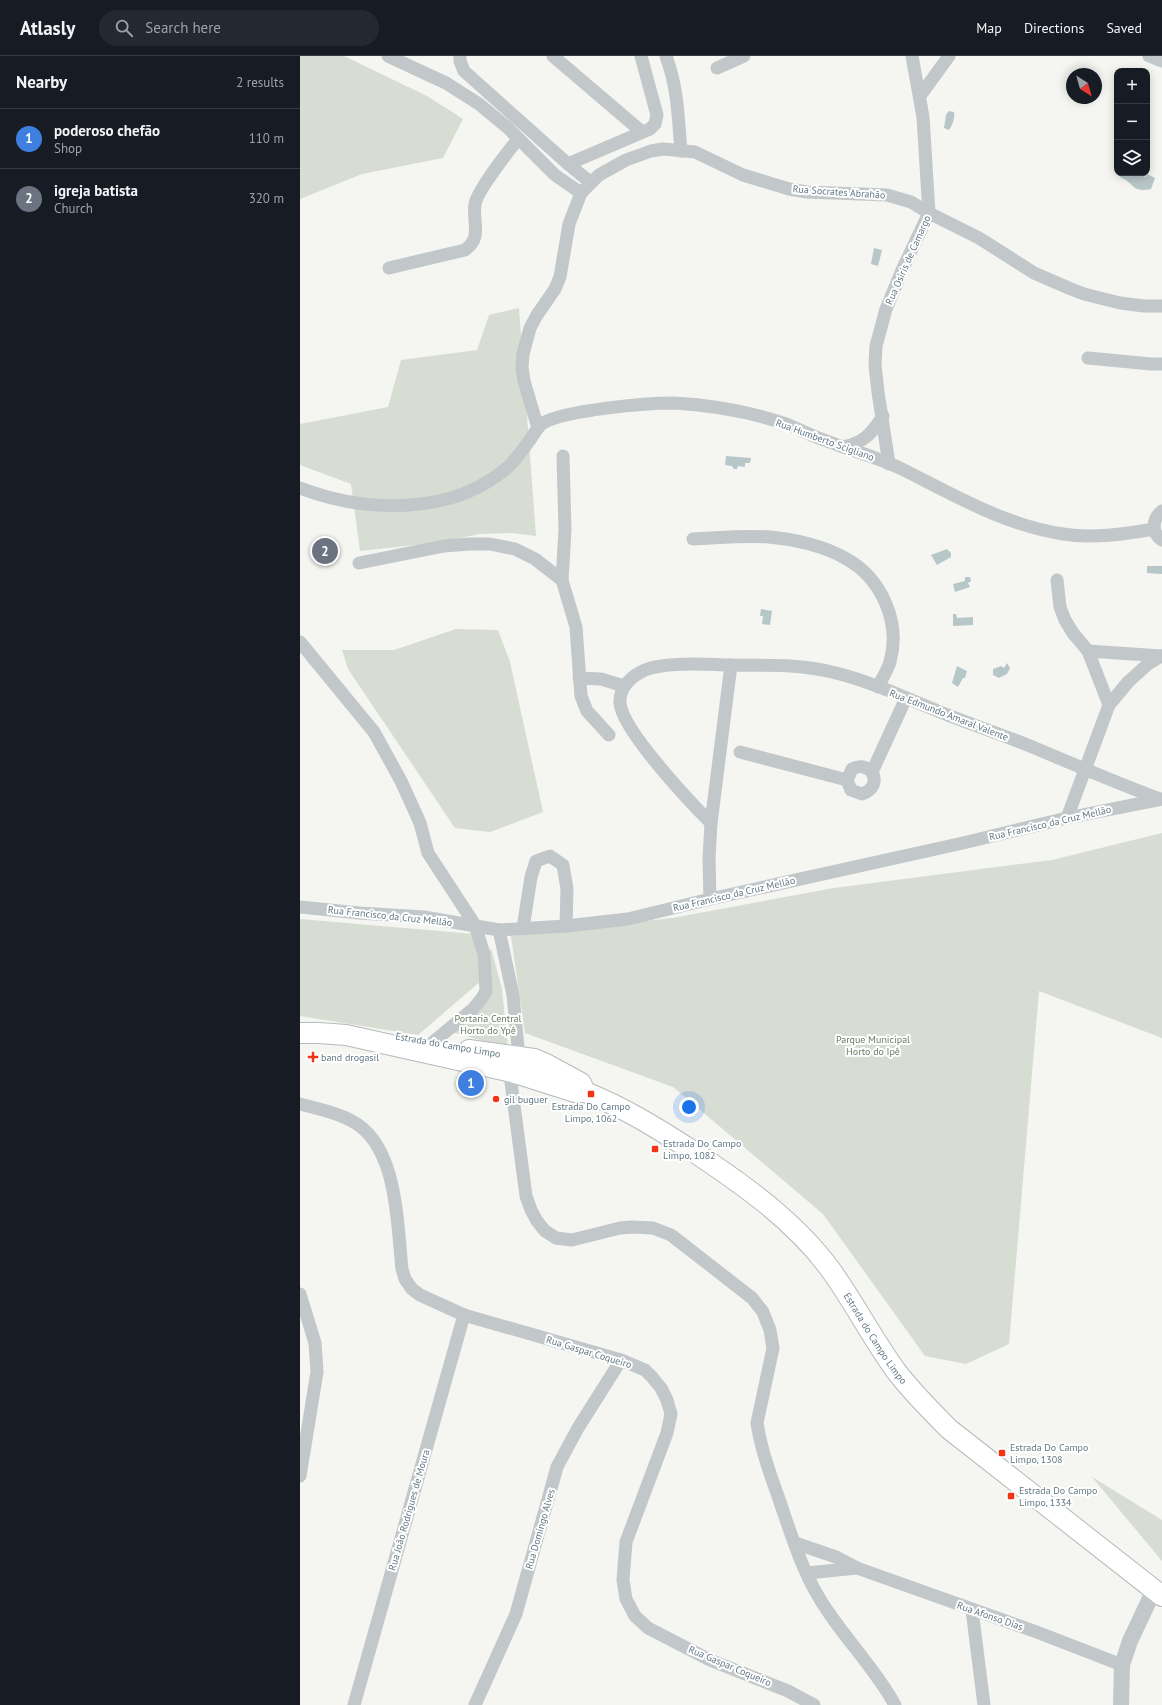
<!DOCTYPE html>
<html lang="en">
<head>
<meta charset="utf-8">
<style>
  body { margin:0; font-family:"PT Sans",sans-serif; background:#242831; color:#f1f3f6 }
  .controls { position:absolute; right:12px; top:12px; display:grid; overflow:hidden; border-radius:8px; box-shadow:0 2px 10px #0003 }
  .controls button { width:36px; height:36px; display:grid; place-items:center; padding:0; border:0; border-bottom:1px solid #363941; background:#171b24; color:#f1f3f6; font:20px sans-serif }
  .compass { position:absolute; left:766px; top:12px; width:36px; height:36px; border-radius:50%; background:#171b24; box-shadow:0 2px 10px #0003; rotate:143deg }
  .you { position:absolute; left:389px; top:1051px; width:14px; height:14px; margin:-10px; border:3px solid #fff; border-radius:50%; background:#1a73e8; box-shadow:0 0 0 6px #1a73e833 }
  .badge { display:grid; place-items:center; width:26px; height:26px; border-radius:50%; background:#d93025; color:#fff; font-size:13px; font-weight:700 }
  .pin { position:absolute; translate:-50% -50%; border:2px solid #fff; box-shadow:0 1px 4px #0006 }
  .list { margin:0; padding:0; list-style:none }
  h2 { display:flex; justify-content:space-between; align-items:center; height:52px; margin:0; padding:0 16px; font-size:17px }
  h2 small { font-size:13px; font-weight:400; color:#9ea1a6 }
  .list li { display:grid; grid-template-columns:26px 1fr auto; gap:12px; align-items:center; box-sizing:border-box; height:60px; padding:0 16px; border-top:1px solid #363941 }
  .list b { display:block; font-size:15px; white-space:nowrap }
  .list p { margin:0; font-size:13px; white-space:nowrap; color:#9ea1a6 }
  .list em { font-size:13px; font-style:normal; color:#9ea1a6 }
  .icon { flex:none; width:22px; height:22px; fill:none; stroke:currentColor; stroke-width:2; stroke-linecap:round; stroke-linejoin:round }
  .map { position:relative; flex:none; width:862px; height:1649px; overflow:hidden }
  header { display:flex; align-items:center; gap:24px; box-sizing:border-box; height:56px; padding:0 20px; background:#171b24; border-bottom:1px solid #363941 }
  header strong { font-size:19px }
  nav { display:flex; gap:22px; margin-inline-start:auto; font-size:14px }
  .search { width:280px; height:36px; background:#242831; display:flex; align-items:center; gap:10px; box-sizing:border-box; padding:0 14px; border-radius:22px; color:#9ea1a6; font-size:15px }
  main { display:flex }
  aside { flex:1; background:#171b24 }
  .map>svg:first-child { display:block }
  .green { fill:#d7ddd2 }
  .water { fill:#b7c6c9 }
  .lines { fill:none; stroke-linecap:round; stroke-linejoin:round }
  .primary-casing { stroke:#b5babd; stroke-width:22 }
  .minor { stroke:#c2c7ca; stroke-width:13 }
  .tertiary { stroke:#c2c7ca; stroke-width:16 }
  .primary { stroke:#fff; stroke-width:20 }
  .poi-dot { fill:#f13316; stroke:#fff; stroke-width:1.5 }
  .labels { text-anchor:middle; dominant-baseline:central; stroke-width:4; stroke-linejoin:round; paint-order:stroke }
  .street-label { font-size:10px; fill:#627885; stroke:#fff }
  .park-label { font-size:10px; fill:#697b61; stroke:#fff }
  .poi-label { font-size:10px; fill:#627885; stroke:#fff; text-anchor:start }
</style>
</head>
<body>
<header>
<strong>Atlasly</strong>
<div class="search"><svg class="icon" aria-label="search" viewBox="0 0 24 24"><circle cx="10" cy="10" r="6"/><path d="M15 15l6 6"/></svg>Search here</div>
<nav><a>Map</a><a>Directions</a><a>Saved</a></nav>
</header>
<main>
<aside>
<h2>Nearby<small>2 results</small></h2>
<ul class="list">
<li><span class="badge" style="background:#3f7fe0">1</span><div><b>poderoso chefão</b><p>Shop</p></div><em>110 m</em></li>
<li><span class="badge" style="background:#6b7280">2</span><div><b>igreja batista</b><p>Church</p></div><em>320 m</em></li>
</ul>
</aside>
<div class="map">
<svg width="862" height="1649" viewBox="0 0 862 1649">
  <rect width="100%" height="100%" fill="#f5f5f1"/>
  <!-- green -->
  <g class="green">
    <path d="M 0,0 L 44,0 L 127,40 L 163,63 L 143,102 L 62,118 L 0,143 Z"/>
    <path d="M 219,252 L 236,480 L 212,477 L 180,478 L 135,487 L 60,495 L 51,428 L 0,409 L 0,368 L 88,351 L 101,304 L 177,294 L 189,259 Z"/>
    <path d="M 156,573 L 198,574 L 210,606 L 243,756 L 190,776 L 155,772 L 48,613 L 42,594 L 94,594 Z"/>
    <path d="M 862,777 L 862,982 L 739,935 L 709,1288 L 666,1308 L 625,1300 L 523,1158 L 373,1031 L 225,977 L 211,880 L 372,862 L 534,832 L 752,804 Z"/>
    <path d="M 0,863 L 174,878 L 182,924 L 118,979 L 0,960 Z"/>
    <path d="M 191,892 L 202,933 L 208,992 L 152,976 L 182,948 L 186,913 Z"/>
    <path d="M 792,1421 L 862,1464 L 862,1505 Z"/>
  </g>
  <!-- water -->
  <g class="water">
    <path d="M 649,55 L 654,56 C 655,62 652,70 649,74 L 644,72 L 646,59 Z"/>
    <path d="M 822,117 L 836,117 L 846,121 L 847,118 L 855,122 L 851,133 C 831,137 835,127 820,121 Z"/>
    <path d="M 574,192 L 582,194 L 578,210 L 571,208 Z"/>
    <path d="M 426,400 L 451,402 L 450,407 L 445,407 L 445,411 L 438,410 L 437,413 L 434,413 L 432,410 L 425,409 Z"/>
    <path d="M 647,493 L 651,497 L 651,501 L 637,509 L 631,499 Z"/>
    <path d="M 847,510 L 862,510 L 862,518 L 847,517 Z"/>
    <path d="M 665,521 L 670,521 L 671,525 L 668,527 L 670,531 L 655,536 L 653,528 L 665,525 Z"/>
    <path d="M 461,553 L 472,555 L 470,569 L 462,568 L 463,560 L 460,560 Z"/>
    <path d="M 653,558 L 656,558 L 657,562 L 673,561 L 673,569 L 653,570 Z"/>
    <path d="M 707,607 L 710,612 L 707,618 L 699,622 L 693,619 L 693,613 L 701,610 L 704,612 Z"/>
    <path d="M 657,610 L 667,615 L 665,622 L 663,622 L 658,631 L 652,627 Z"/>
  </g>
  <g class="lines">
    <!-- primary casing -->
    <g class="primary-casing">
      <g id="primary">
        <path id="s1" d="M 0,977 L 19,977 L 46,979 L 212,1016 L 275,1036 L 285,1036 C 323,1051 357,1072 391,1094 C 441,1127 494,1164 530,1213 C 554,1246 572,1282 596,1315 C 612,1336 630,1354 649,1373 L 862,1540"/>
        <path d="M 169,994 L 234,1003 L 246,1008 L 281,1027 L 284,1034"/>
      </g>
    </g>
    <!-- minor -->
    <g class="minor">
      <path d="M 88,0 L 146,27 L 179,48 L 208,72 L 255,119 L 281,137"/>
      <path d="M 160,0 L 160,5 L 164,15 L 268,108 L 290,126"/>
      <path d="M 253,0 L 342,76"/>
      <path d="M 366,0 C 378,33 378,60 381,95"/>
      <path d="M 849,0 L 862,5"/>
      <path d="M 417,12 L 444,0"/>
      <path d="M 620,40 L 649,0"/>
      <path d="M 268,108 L 350,73 L 355,68 L 357,59 L 341,0"/>
      <path d="M 89,212 L 165,194 C 183,181 172,166 175,148 C 178,133 208,96 218,83"/>
      <path d="M 788,302 L 851,308 L 862,308"/>
      <path d="M 238,372 L 224,325 L 222,311 L 223,298 L 230,272 L 237,259 L 255,233 L 260,221 L 269,168 L 281,137 L 299,119 L 326,104 L 351,95 L 363,93 L 395,96 L 443,119 L 489,133 L 507,136 L 587,139 L 611,146 L 629,157 L 679,182 L 734,217 L 771,233 L 784,238 L 820,247 L 844,250 L 862,250"/>
      <path d="M 543,391 C 564,387 572,377 583,360"/>
      <path d="M 589,408 L 578,336 L 575,309 L 576,290 L 586,253 L 603,212 L 629,157 L 623,61 L 612,0"/>
      <path d="M 0,432 C 66,457 153,460 209,410 C 216,403 223,394 229,385 C 234,379 236,372 243,367 C 266,354 346,347 374,347 C 411,349 451,356 486,368 C 499,373 512,380 524,384 C 550,394 577,401 602,413 C 654,439 704,469 763,478 C 792,483 825,478 854,473"/>
      <path d="M 862,455 C 852,463 851,477 862,484"/>
      <path d="M 393,483 C 418,482 444,479 469,481 C 494,483 524,490 545,502 C 582,522 601,567 590,606 C 587,615 582,623 578,631"/>
      <path d="M 59,507 L 144,490 L 169,488 L 190,488 L 215,493 L 235,503 L 262,524 L 276,571 L 281,640 L 287,655 L 309,679"/>
      <path d="M 262,524 L 265,474 L 263,400"/>
      <path d="M 757,524 L 760,551 L 765,564 L 773,577 L 788,595 L 809,649"/>
      <path d="M 0,586 L 74,676 L 101,725 L 116,758 L 120,767 L 128,797 L 175,869 L 184,898 L 186,935 L 182,942 L 173,953 L 132,987"/>
      <path d="M 788,595 L 862,600"/>
      <path d="M 279,622 L 301,623 L 324,630"/>
      <path d="M 440,696 L 547,724"/>
      <path d="M 572,716 C 566,710 560,709 552,713 L 547,724 L 551,734 L 562,738 C 573,734 577,726 572,716 L 606,642"/>
      <path d="M 767,762 L 809,649 L 828,626 L 848,608 L 861,600"/>
      <path d="M 411,767 C 390,746 322,674 320,647 C 319,632 331,620 345,614 C 364,606 404,608 426,609 C 465,610 497,607 536,617 C 572,626 606,642 640,656 C 670,668 700,678 730,690 C 773,708 816,727 860,743"/>
      <path d="M 410,843 L 409,802 L 411,767 L 431,609"/>
      <path d="M 0,851 L 59,857 L 124,861 L 199,874 L 266,870 L 328,863 L 410,843 L 663,787 L 767,762 L 862,743"/>
      <path d="M 223,872 L 231,821 L 236,805 L 250,800 L 263,809 L 267,833 L 266,870"/>
      <path d="M 199,874 L 213,939 L 219,1002 L 214,1005"/>
      <path d="M 212,1016 L 211,1026 L 226,1140 L 231,1154 L 237,1165 L 245,1175 L 256,1182 L 272,1184 L 320,1172 L 332,1171 L 353,1172 L 371,1179 L 452,1242 L 463,1256 L 470,1274 L 473,1292 L 457,1367 C 461,1394 471,1420 480,1446 C 493,1484 505,1524 529,1557 C 550,1588 577,1616 595,1649"/>
      <path d="M 0,1048 C 18,1053 36,1056 52,1065 C 98,1089 97,1168 102,1213 L 105,1223 L 112,1233 L 120,1239 L 164,1259 L 321,1304 L 345,1314 L 352,1321 L 361,1332 L 367,1344 L 371,1358 L 367,1377 L 326,1486 L 323,1524 L 326,1543 L 335,1560 L 348,1572 L 410,1604 L 488,1635 L 514,1649"/>
      <path d="M 0,1238 L 15,1287 L 17,1316 L 0,1420"/>
      <path d="M 495,1487 L 536,1501 L 557,1512 L 734,1575 L 822,1609"/>
      <path d="M 507,1517 L 557,1512"/>
      <path d="M 672,1554 L 684,1649"/>
      <path d="M 54,1649 L 164,1259"/>
      <path d="M 175,1649 L 216,1558 L 257,1411 L 278,1372 L 321,1304"/>
    </g>
    <!-- tertiary -->
    <path class="tertiary" d="M 821,1649 L 822,1609 L 830,1585 L 854,1534"/>
    <!-- primary -->
    <use href="#primary" class="primary"/>
  </g>
  <!-- markers -->
  <g class="poi-dot">
    <path d="M11 995h4v4h4v4h-4v4h-4v-4h-4v-4h4z"/>
    <rect x="287" y="1034" width="8" height="8" rx="2"/>
    <circle cx="196" cy="1043" r="4"/>
    <rect x="351" y="1089" width="8" height="8" rx="2"/>
    <rect x="698" y="1393" width="8" height="8" rx="2"/>
    <rect x="707" y="1436" width="8" height="8" rx="2"/>
  </g>
  <g class="labels">
    <!-- street labels -->
    <g class="street-label">
      <text transform="translate(539 136) rotate(4)">Rua Socrates Abrahão</text>
      <text transform="translate(608 204) rotate(-66)">Rua Osiris de Camargo</text>
      <text transform="translate(525 384) rotate(20)">Rua Humberto Scigliano</text>
      <text transform="translate(649 659) rotate(21)">Rua Edmundo Amaral Valente</text>
      <text transform="translate(750 767) rotate(-13)">Rua Francisco da Cruz Mellão</text>
      <text transform="translate(434 838) rotate(-13)">Rua Francisco da Cruz Mellão</text>
      <text transform="translate(90 860) rotate(6)">Rua Francisco da Cruz Mellão</text>
      <text transform="translate(148 989) rotate(10)">Estrada do Campo Limpo</text>
      <text stroke="none"><textPath href="#s1" startOffset="680">Estrada do Campo Limpo</textPath></text>
      <text transform="translate(289 1296) rotate(17)">Rua Gaspar Coqueiro</text>
      <text transform="translate(109 1454) rotate(-74)">Rua João Rodrigues de Moura</text>
      <text transform="translate(240 1473) rotate(-74)">Rua Domingo Alves</text>
      <text transform="translate(690 1560) rotate(19)">Rua Afonso Dias</text>
      <text transform="translate(430 1610) rotate(23)">Rua Gaspar Coqueiro</text>
    </g>
    <!-- park labels -->
    <g class="park-label">
      <text x="188" y="962">Portaria Central<tspan x="188" dy="12">Horto do Ypê</tspan></text>
      <text x="573" y="983">Parque Municipal<tspan x="573" dy="12">Horto do Ipê</tspan></text>
    </g>
    <!-- poi labels -->
    <g class="poi-label">
      <text x="21" y="1001">band drogasil</text>
      <text x="204" y="1043">gil buguer</text>
      <text x="291" y="1050" text-anchor="middle">Estrada Do Campo<tspan x="291" dy="12">Limpo, 1062</tspan></text>
      <text x="363" y="1087">Estrada Do Campo<tspan x="363" dy="12">Limpo, 1082</tspan></text>
      <text x="710" y="1391">Estrada Do Campo<tspan x="710" dy="12">Limpo, 1308</tspan></text>
      <text x="719" y="1434">Estrada Do Campo<tspan x="719" dy="12">Limpo, 1334</tspan></text>
    </g>
  </g>
</svg>
<div class="controls">
<button>+</button>
<button>−</button>
<button><svg class="icon" aria-label="layers" viewBox="0 0 24 24"><path d="M12 4l9 5-9 5-9-5zM3 14l9 5 9-5"/></svg></button>
</div>
<svg class="compass" viewBox="-18 -18 36 36"><path d="M0-13l5 13h-10z" fill="#e53935"/><path d="M0 13l5-13h-10z" fill="#9ea1a6"/></svg>
<div class="you"></div>
<div class="pin badge" style="left:171px;top:1027px;background:#3f7fe0">1</div>
<div class="pin badge" style="left:25px;top:495px;background:#6b7280">2</div>
</div>
</main>
</body>
</html>
